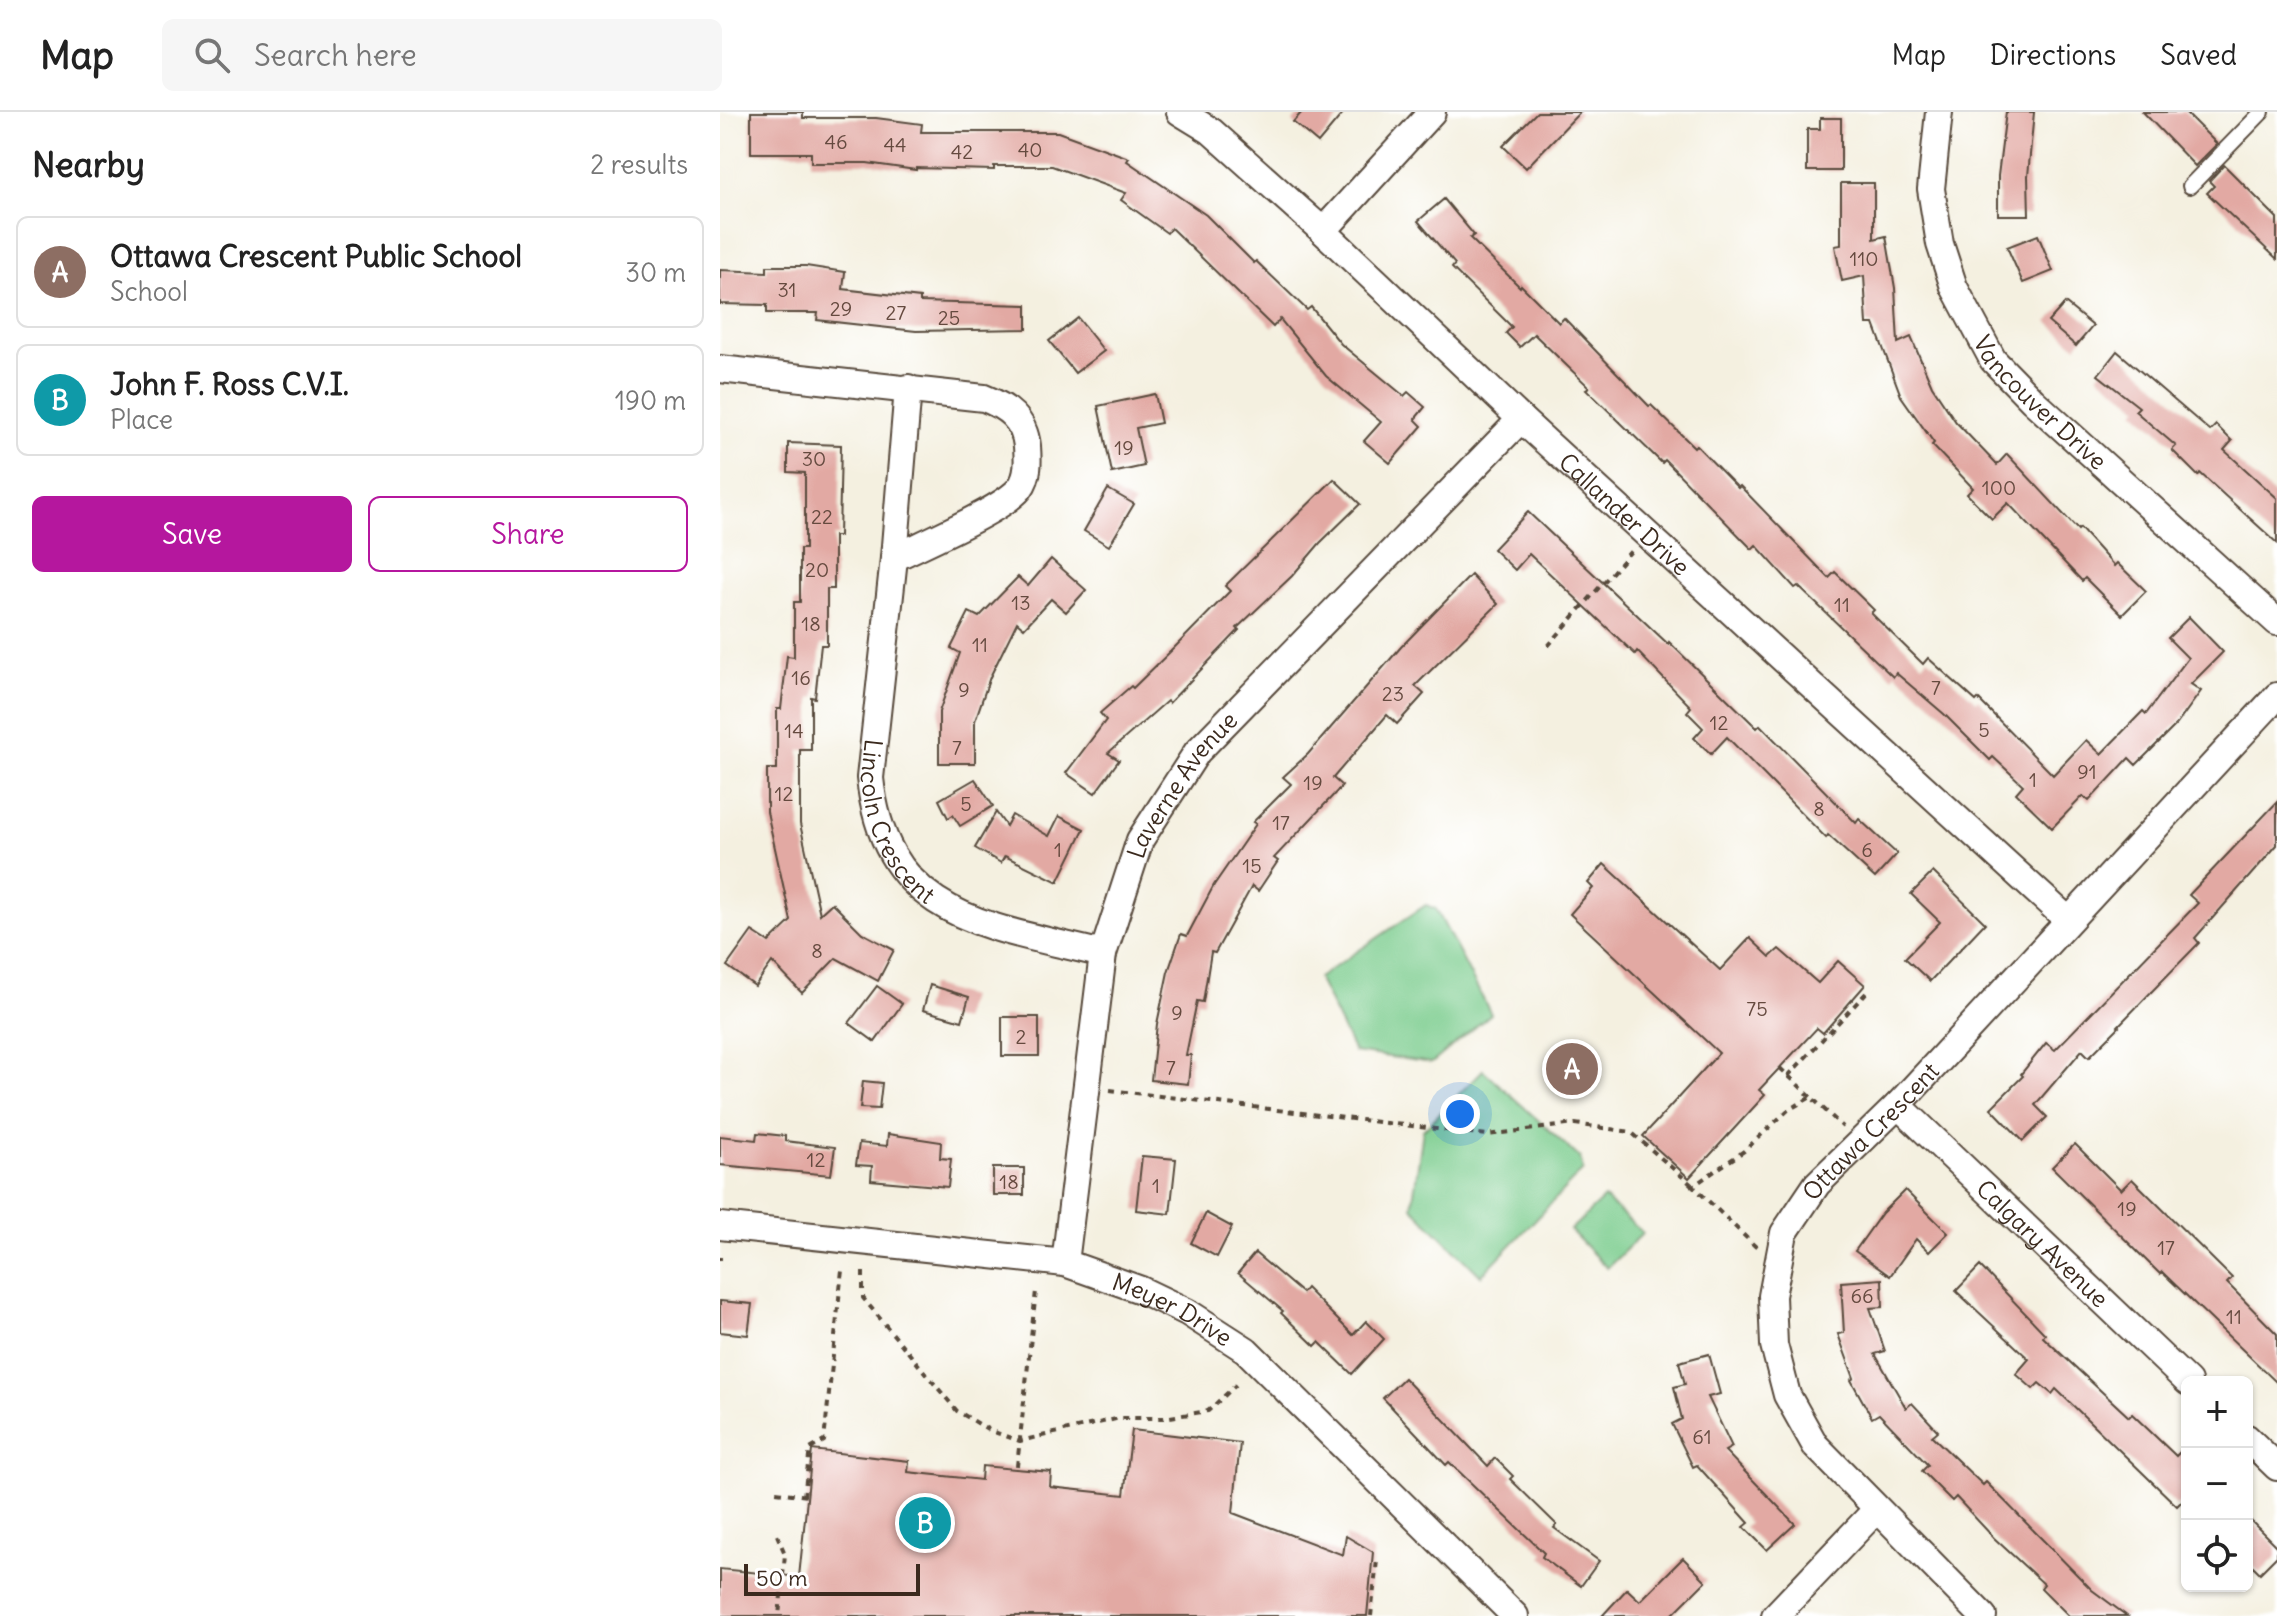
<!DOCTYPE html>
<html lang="en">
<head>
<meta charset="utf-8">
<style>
  body { margin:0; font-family:Delius,sans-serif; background:#f6f6f6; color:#222 }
  .controls { position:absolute; right:24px; bottom:24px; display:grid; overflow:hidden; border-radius:12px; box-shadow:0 2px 6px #0004 }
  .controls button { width:72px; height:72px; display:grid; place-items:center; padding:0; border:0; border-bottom:2px solid #e0e0e0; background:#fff; color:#222; font:40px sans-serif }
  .scale { position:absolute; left:24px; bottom:20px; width:176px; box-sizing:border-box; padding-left:8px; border:4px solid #3b2a1e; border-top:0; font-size:22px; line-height:28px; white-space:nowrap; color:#3b2a1e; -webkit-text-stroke:6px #fff; paint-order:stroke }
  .you { position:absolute; left:740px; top:1002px; width:28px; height:28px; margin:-20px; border:6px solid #fff; border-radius:50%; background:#1a73e8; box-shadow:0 0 0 12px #1a73e833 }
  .badge { display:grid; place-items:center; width:52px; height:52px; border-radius:50%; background:#b5179e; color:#fff; font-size:26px; font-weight:700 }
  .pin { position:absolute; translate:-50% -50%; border:4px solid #fff; box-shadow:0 2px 8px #0006 }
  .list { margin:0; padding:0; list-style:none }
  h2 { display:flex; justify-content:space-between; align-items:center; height:104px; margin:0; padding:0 32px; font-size:34px }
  h2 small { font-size:26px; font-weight:400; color:#767676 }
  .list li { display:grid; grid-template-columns:52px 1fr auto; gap:24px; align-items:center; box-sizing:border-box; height:112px; margin:0 16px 16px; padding:0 16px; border:2px solid #e0e0e0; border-radius:12px }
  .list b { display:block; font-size:30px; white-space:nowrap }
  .list p { margin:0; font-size:26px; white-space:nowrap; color:#767676 }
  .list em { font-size:26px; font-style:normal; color:#767676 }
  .actions { display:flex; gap:16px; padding:24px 32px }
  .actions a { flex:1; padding:18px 0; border:2px solid #b5179e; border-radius:12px; text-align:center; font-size:28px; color:#b5179e }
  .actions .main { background:#b5179e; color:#fff }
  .icon { flex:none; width:44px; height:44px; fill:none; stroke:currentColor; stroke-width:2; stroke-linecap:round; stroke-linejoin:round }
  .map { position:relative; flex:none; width:1557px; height:1504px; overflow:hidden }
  header { display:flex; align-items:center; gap:48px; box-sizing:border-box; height:112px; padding:0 40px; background:#fff; border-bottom:2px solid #e0e0e0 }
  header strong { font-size:38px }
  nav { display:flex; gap:44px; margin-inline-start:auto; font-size:28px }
  .search { width:560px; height:72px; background:#f6f6f6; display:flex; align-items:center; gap:20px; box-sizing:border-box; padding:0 28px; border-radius:12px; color:#767676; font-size:30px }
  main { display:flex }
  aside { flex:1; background:#fff }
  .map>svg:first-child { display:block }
  .green { fill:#7acc8d; stroke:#5a7b56; stroke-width:2 }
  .building { fill:#e2a9a3 }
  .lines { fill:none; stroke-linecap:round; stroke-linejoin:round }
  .service-casing { stroke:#57483b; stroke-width:18 }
  .minor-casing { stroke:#57483b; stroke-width:30 }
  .path { stroke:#57483b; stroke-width:4; stroke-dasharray:6 6; stroke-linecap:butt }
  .service { stroke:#fff; stroke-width:14 }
  .minor { stroke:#fff; stroke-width:26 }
  .labels { text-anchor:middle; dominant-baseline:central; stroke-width:6; stroke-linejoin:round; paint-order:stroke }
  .number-label { font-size:20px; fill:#654a3f }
  .street-label { font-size:24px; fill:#3b2a1e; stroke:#fff }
</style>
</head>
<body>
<header>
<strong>Map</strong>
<div class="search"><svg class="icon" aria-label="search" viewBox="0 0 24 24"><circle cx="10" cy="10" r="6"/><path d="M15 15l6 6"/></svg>Search here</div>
<nav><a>Map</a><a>Directions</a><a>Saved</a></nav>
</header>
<main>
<aside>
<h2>Nearby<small>2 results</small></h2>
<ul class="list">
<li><span class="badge" style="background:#8d6e63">A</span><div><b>Ottawa Crescent Public School</b><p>School</p></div><em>30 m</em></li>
<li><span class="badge" style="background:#0f9aa8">B</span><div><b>John F. Ross C.V.I.</b><p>Place</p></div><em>190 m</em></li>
</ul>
<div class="actions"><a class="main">Save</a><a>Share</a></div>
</aside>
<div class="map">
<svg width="1557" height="1504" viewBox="0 0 1557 1504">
  <rect width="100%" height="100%" fill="#fff"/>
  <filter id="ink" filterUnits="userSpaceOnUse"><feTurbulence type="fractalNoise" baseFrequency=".0125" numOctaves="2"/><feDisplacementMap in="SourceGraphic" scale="16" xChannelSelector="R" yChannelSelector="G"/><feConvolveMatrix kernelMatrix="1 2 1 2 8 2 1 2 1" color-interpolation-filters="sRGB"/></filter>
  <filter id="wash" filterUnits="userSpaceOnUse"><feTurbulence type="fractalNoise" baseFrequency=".006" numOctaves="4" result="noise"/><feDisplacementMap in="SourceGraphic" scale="32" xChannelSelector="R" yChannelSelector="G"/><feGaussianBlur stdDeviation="1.8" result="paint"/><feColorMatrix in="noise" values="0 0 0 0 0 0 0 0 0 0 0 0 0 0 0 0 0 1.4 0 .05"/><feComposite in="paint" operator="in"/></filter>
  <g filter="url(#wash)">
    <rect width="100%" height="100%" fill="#f4f0e0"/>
    <!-- green -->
    <g class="green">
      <path d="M 706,793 L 716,797 L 771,902 L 712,951 L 634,940 L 598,866 Z"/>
      <path d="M 763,958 L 860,1046 L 863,1058 L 761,1164 L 692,1095 L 703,1018 Z"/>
      <path d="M 884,1086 L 923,1121 L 887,1156 L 850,1118 Z"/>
    </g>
    <g id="blocks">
      <!-- building -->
      <g class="building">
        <path d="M 31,0 L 83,0 L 83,6 L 156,6 L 202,12 L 201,20 L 338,20 L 409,46 L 407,49 L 486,103 L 534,151 L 536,149 L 587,198 L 591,195 L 621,232 L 684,284 L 688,280 L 705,295 L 695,307 L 702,314 L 670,351 L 644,329 L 661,310 L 606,264 L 560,207 L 553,215 L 451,116 L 447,121 L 401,88 L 406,81 L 332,54 L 274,54 L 274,58 L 196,56 L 196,58 L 147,51 L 91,51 L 91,41 L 31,41 Z"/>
        <path d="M 582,0 L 624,0 L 598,31 L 573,10 Z"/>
        <path d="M 817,0 L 860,0 L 806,56 L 783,34 Z"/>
        <path d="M 1286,0 L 1314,0 L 1308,64 L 1309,103 L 1278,103 L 1278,64 Z"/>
        <path d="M 1423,0 L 1465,0 L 1497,32 L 1475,54 Z"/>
        <path d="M 1100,6 L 1121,6 L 1121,59 L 1087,59 L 1087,17 L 1100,17 Z"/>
        <path d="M 1504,53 L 1557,106 L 1557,147 L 1487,81 L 1494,74 L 1489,69 Z"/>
        <path d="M 1121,71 L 1154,71 L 1154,127 L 1166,124 L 1175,176 L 1178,231 L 1191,225 L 1212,274 L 1236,310 L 1277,353 L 1287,342 L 1358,418 L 1360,416 L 1394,454 L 1397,451 L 1426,479 L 1402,503 L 1365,466 L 1362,469 L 1288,391 L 1272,407 L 1247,382 L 1253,376 L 1212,333 L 1214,331 L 1181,284 L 1154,212 L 1147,212 L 1144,164 L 1122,169 L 1115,134 L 1121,133 Z"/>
        <path d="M 724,87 L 754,123 L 750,126 L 800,175 L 801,173 L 839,211 L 844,206 L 929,294 L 931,293 L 974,335 L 976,333 L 1018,376 L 1020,374 L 1109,466 L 1115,460 L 1154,498 L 1151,501 L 1203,552 L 1208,546 L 1256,589 L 1258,587 L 1333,663 L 1366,628 L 1381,642 L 1423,599 L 1426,602 L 1468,546 L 1448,526 L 1469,505 L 1503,540 L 1471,572 L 1481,579 L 1457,612 L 1416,653 L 1409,646 L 1369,689 L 1363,684 L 1332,716 L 1296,681 L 1303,673 L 1273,645 L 1270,648 L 1224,602 L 1176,561 L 1173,565 L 1078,474 L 1075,476 L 1036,433 L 1032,437 L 945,348 L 942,351 L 866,277 L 869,275 L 814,222 L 800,235 L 786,221 L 792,215 L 732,156 L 735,152 L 698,109 Z"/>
        <path d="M 1318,123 L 1333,159 L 1303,171 L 1287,135 Z"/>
        <path d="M 47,154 L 86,154 L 125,160 L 123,177 L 200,186 L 200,190 L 307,193 L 307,217 L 196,219 L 97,208 L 98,201 L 47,201 L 47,193 L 0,192 L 0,158 L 47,160 Z"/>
        <path d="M 1345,191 L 1373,214 L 1356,234 L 1328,210 Z"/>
        <path d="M 358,206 L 384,239 L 355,261 L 329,229 Z"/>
        <path d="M 1397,239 L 1490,319 L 1496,313 L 1512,329 L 1504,338 L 1557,386 L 1557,431 L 1480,361 L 1478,364 L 1452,338 L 1456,334 L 1415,299 L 1419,295 L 1378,263 Z"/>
        <path d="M 435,282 L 441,311 L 416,316 L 424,354 L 392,361 L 378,294 Z"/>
        <path d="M 68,331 L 121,333 L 119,424 L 114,424 L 114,477 L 107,477 L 107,533 L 101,533 L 95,586 L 91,585 L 91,638 L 80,638 L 80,712 L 100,802 L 112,791 L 142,821 L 174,838 L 158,869 L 116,846 L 82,881 L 52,850 L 35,874 L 7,854 L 32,819 L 49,830 L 71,809 L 47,700 L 47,657 L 57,657 L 57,597 L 61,597 L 67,544 L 74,545 L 74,490 L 80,490 L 80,437 L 85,437 L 85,361 L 68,360 Z"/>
        <path d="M 614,367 L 640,392 L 600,431 L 572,464 L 517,516 L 519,518 L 449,591 L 447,589 L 388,641 L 399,648 L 375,681 L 346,661 L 386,608 L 380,601 L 411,574 L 413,576 L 454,536 L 510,479 L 505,474 Z"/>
        <path d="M 388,377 L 414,392 L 389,434 L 364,419 Z"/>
        <path d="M 808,400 L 948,532 L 949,530 L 1037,616 L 1040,613 L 1136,711 L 1139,707 L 1177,742 L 1155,766 L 1108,723 L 1106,726 L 1007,625 L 991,642 L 974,626 L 983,616 L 967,600 L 971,595 L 917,539 L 915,542 L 809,442 L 795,458 L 773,437 Z"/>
        <path d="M 331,447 L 366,478 L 346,500 L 331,487 L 304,516 L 297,510 L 270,565 L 255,609 L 255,651 L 219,651 L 219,600 L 240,541 L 231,536 L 249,500 L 259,505 L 298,465 L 308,474 Z"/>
        <path d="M 751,463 L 778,492 L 695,574 L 704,582 L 677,612 L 667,603 L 613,666 L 622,674 L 554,746 L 558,749 L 538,779 L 532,774 L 495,841 L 491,840 L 483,890 L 477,889 L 466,943 L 471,943 L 468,972 L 431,968 L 437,912 L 448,860 L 461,822 L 467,824 L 494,773 L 536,712 L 533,710 L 571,672 L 563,665 L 588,642 L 681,535 Z"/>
        <path d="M 255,667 L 273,694 L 240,714 L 233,703 L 228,706 L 219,688 Z"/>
        <path d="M 1557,690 L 1557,733 L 1475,826 L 1479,831 L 1398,914 L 1399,915 L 1369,945 L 1362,938 L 1315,993 L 1327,1005 L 1303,1029 L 1271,996 L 1303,964 L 1301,962 L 1326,931 L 1335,938 L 1478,791 L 1469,783 Z"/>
        <path d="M 276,700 L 286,714 L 292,703 L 329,724 L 339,704 L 364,717 L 338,770 L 285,744 L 281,751 L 255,736 Z"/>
        <path d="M 884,752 L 1000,858 L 1030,826 L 1050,845 L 1059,837 L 1098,871 L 1118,849 L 1145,873 L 1103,921 L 1097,916 L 1039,978 L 1045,983 L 969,1066 L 923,1024 L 999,941 L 850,802 L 873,776 L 868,771 Z"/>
        <path d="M 1213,760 L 1265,811 L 1210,869 L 1185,846 L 1220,810 L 1191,782 Z"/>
        <path d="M 210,873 L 249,885 L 242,909 L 203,898 Z"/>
        <path d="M 157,874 L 182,892 L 155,930 L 129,911 Z"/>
        <rect x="282" y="905" width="37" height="39"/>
        <path d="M 143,969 L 162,971 L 159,997 L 140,996 Z"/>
        <path d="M 37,1021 L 65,1024 L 65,1029 L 115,1035 L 111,1063 L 0,1053 L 0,1024 L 36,1028 Z"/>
        <path d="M 168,1022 L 221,1030 L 220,1046 L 231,1047 L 228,1075 L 151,1068 L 152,1054 L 136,1053 L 139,1031 L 167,1034 Z"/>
        <path d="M 1355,1032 L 1401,1078 L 1412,1067 L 1512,1166 L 1507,1171 L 1557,1222 L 1557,1271 L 1442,1160 L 1440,1162 L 1332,1055 Z"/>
        <path d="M 422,1044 L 456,1047 L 450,1102 L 416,1098 Z"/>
        <rect x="273" y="1056" width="31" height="27"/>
        <path d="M 1185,1078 L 1228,1121 L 1209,1140 L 1196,1127 L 1170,1164 L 1135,1139 L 1162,1101 Z"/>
        <path d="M 486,1101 L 512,1115 L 497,1145 L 471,1131 Z"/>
        <path d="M 535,1141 L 582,1181 L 586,1176 L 633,1223 L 646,1209 L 664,1227 L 632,1262 L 599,1230 L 595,1234 L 561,1201 L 563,1199 L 518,1161 Z"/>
        <path d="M 1260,1154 L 1325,1222 L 1323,1225 L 1409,1305 L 1412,1302 L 1456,1344 L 1467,1333 L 1467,1384 L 1457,1394 L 1336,1277 L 1332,1282 L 1319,1271 L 1313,1277 L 1296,1262 L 1309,1247 L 1236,1179 Z"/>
        <path d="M 1162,1167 L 1163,1195 L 1150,1196 L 1165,1239 L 1155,1242 L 1186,1296 L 1192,1291 L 1218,1319 L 1212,1324 L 1263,1373 L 1266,1370 L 1372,1478 L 1407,1504 L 1349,1504 L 1321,1476 L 1324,1472 L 1274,1426 L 1236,1385 L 1232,1389 L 1202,1359 L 1208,1353 L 1159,1302 L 1152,1306 L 1131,1268 L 1134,1266 L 1118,1222 L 1124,1221 L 1121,1170 Z"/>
        <path d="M 0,1189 L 32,1192 L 28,1223 L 0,1220 Z"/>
        <path d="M 989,1242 L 1000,1282 L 988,1285 L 1012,1335 L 1005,1339 L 1075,1412 L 1047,1438 L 1024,1415 L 1029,1411 L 977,1353 L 973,1355 L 952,1312 L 962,1307 L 954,1275 L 965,1272 L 959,1250 Z"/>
        <path d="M 684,1266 L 768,1354 L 775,1346 L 793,1364 L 790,1367 L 837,1413 L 834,1416 L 879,1449 L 861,1474 L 822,1445 L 824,1441 L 729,1350 L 726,1353 L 663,1286 Z"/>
        <path d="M 412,1318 L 520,1331 L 513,1401 L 623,1443 L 626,1424 L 653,1440 L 647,1504 L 0,1504 L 0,1457 L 79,1465 L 92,1338 L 189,1349 L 188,1360 L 261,1368 L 262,1354 L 331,1360 L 330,1375 L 404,1383 Z"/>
        <path d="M 1527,1405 L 1557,1435 L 1557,1444 L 1540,1461 L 1527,1448 Z"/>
        <path d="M 963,1446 L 986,1469 L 951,1504 L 882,1504 L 907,1477 L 920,1489 Z"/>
      </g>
    </g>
  </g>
  <g filter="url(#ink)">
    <use href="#blocks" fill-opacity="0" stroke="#57483b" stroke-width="2"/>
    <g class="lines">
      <!-- service casing -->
      <g class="service-casing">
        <path id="service" d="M 1470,74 L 1542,0"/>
      </g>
      <!-- minor casing -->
      <g class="minor-casing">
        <g id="minor">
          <path id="s1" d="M 460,0 L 491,19 L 603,119 L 801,307 L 1348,808"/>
          <path id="s2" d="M 1219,0 L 1211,77 L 1220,132 L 1234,175 L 1273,248 L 1313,289 L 1557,510"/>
          <path d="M 603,119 L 712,0"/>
          <path d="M 0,257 L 264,286 C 287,295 304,307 307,334 C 308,348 309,364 300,376 C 284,397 202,432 174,446"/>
          <path id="s3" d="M 188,276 L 174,446 L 150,666 C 165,808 271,814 383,842"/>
          <path id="s4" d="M 1178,993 L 1468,1270"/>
          <path id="s5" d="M 0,1114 L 345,1151 L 421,1178 L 467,1200 L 526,1238 L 795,1504"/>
          <path id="s6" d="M 345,1151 L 383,842 L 420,728 L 477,640 L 801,307"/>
          <path d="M 1527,1326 L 1557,1355"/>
          <path d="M 1055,1504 L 1157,1397"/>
          <path id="s7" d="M 1263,1504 L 1095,1333 L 1067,1283 L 1054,1233 L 1052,1184 L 1064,1121 L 1097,1072 L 1178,993 L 1557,584"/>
        </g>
      </g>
      <!-- path -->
      <g class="path">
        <path d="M 828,534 L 911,439"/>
        <path d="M 1060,956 L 1091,985"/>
        <path d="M 1068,964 L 1146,881"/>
        <path d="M 390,978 L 767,1023 L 855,1012 L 911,1020 L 973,1074"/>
        <path d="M 1036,1135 L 973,1074 L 1024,1039 L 1067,999 L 1091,985 L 1123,1015"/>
        <path d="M 0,1148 L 0,1145"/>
        <path d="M 143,1160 L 143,1186 L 237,1299 L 271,1319 L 300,1329 L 400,1306 L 444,1306 L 488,1299 L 516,1273"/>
        <path d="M 297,1354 L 316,1179"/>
        <path d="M 56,1380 L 87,1384"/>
        <path d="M 84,1384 L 90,1337 L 104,1329 L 122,1158"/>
        <path d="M 57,1423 L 65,1442 L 59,1504"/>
        <path d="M 651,1504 L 657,1448"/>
      </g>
      <!-- service -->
      <use href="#service" class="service"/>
      <!-- minor -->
      <use href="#minor" class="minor"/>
    </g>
  </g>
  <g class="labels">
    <!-- number labels -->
    <g class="number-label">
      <text x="116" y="29">46</text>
      <text x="175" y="32">44</text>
      <text x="310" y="37">40</text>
      <text x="242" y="39">42</text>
      <text x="1144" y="146">110</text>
      <text x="67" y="177">31</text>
      <text x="121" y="196">29</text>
      <text x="176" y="200">27</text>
      <text x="229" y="205">25</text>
      <text x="404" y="335">19</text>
      <text x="94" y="346">30</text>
      <text x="1279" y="375">100</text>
      <text x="102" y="404">22</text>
      <text x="97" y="457">20</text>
      <text x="301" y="490">13</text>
      <text x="1122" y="492">11</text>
      <text x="91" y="511">18</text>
      <text x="260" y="532">11</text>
      <text x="81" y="565">16</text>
      <text x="1216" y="575">7</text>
      <text x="244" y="577">9</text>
      <text x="673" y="581">23</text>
      <text x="999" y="610">12</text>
      <text x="1264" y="617">5</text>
      <text x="74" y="618">14</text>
      <text x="237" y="635">7</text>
      <text x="1367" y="659">91</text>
      <text x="1313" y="667">1</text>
      <text x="593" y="670">19</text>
      <text x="64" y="681">12</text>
      <text x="246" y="691">5</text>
      <text x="1099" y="696">8</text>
      <text x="561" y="710">17</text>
      <text x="338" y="737">1</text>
      <text x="1147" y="737">6</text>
      <text x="532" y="753">15</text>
      <text x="97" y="838">8</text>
      <text x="1037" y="896">75</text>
      <text x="457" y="900">9</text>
      <text x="301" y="924">2</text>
      <text x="451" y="955">7</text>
      <text x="96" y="1047">12</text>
      <text x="289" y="1069">18</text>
      <text x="436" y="1073">1</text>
      <text x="1407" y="1096">19</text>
      <text x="1446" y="1135">17</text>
      <text x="1142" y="1183">66</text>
      <text x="1514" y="1204">11</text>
      <text x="982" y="1324">61</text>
    </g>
    <!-- street labels -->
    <g class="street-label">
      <text stroke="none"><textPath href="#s2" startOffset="324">Vancouver Drive</textPath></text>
      <text stroke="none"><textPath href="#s1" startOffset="600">Callander Drive</textPath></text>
      <text stroke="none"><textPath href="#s6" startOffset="500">Laverne Avenue</textPath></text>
      <text stroke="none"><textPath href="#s3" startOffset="442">Lincoln Crescent</textPath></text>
      <text stroke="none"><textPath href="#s7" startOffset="596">Ottawa Crescent</textPath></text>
      <text stroke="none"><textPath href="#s4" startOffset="200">Calgary Avenue</textPath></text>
      <text stroke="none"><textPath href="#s5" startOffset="464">Meyer Drive</textPath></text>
    </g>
  </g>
</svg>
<div class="controls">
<button>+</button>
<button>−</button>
<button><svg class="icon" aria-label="locate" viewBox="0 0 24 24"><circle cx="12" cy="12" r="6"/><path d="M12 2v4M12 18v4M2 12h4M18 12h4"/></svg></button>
</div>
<div class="scale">50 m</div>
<div class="you"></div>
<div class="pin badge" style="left:852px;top:957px;background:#8d6e63">A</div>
<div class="pin badge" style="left:205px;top:1411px;background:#0f9aa8">B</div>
</div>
</main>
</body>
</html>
